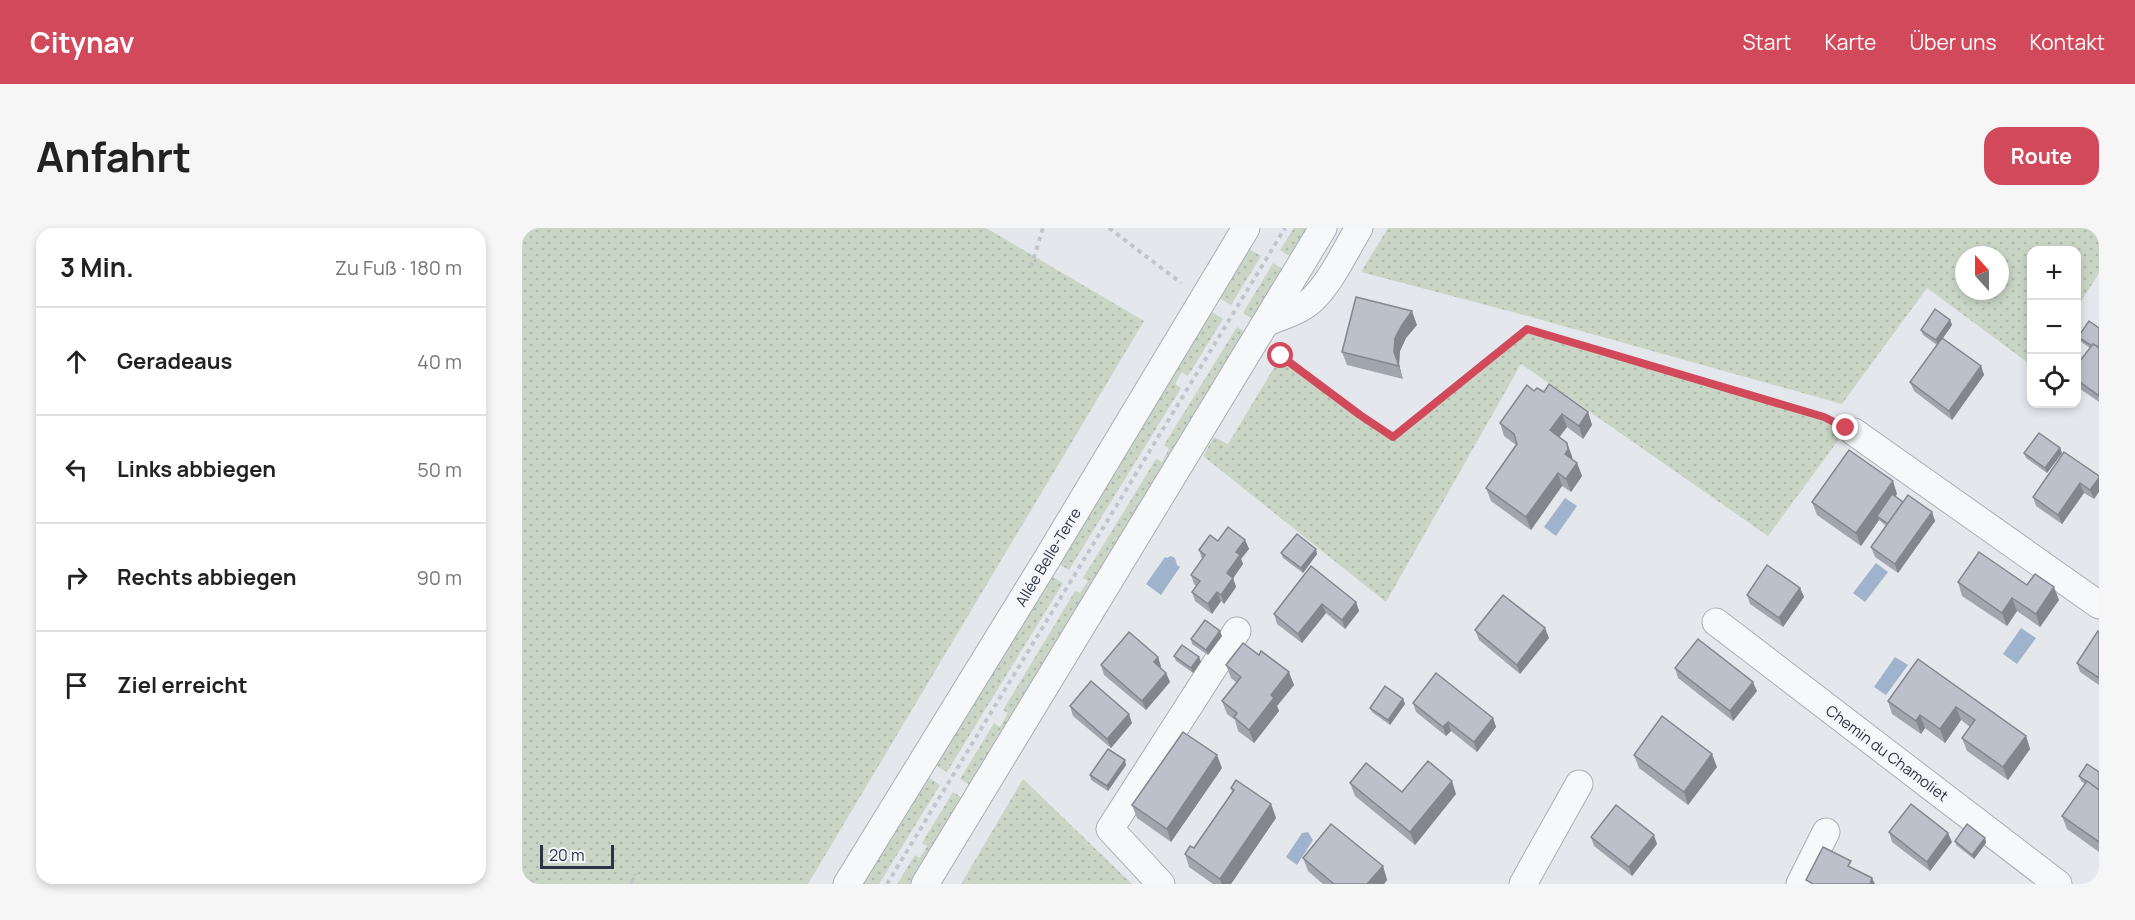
<!DOCTYPE html>
<html lang="de">
<head>
<meta charset="utf-8">
<style>
  body { margin:0; font-family:Manrope,sans-serif; background:#f6f6f6; color:#222 }
  .controls { position:absolute; right:18px; top:18px; display:grid; overflow:hidden; border-radius:12px; box-shadow:0 3px 9px #0003 }
  .controls button { width:54px; height:54px; display:grid; place-items:center; padding:0; border:0; border-bottom:2px solid #e0e0e0; background:#fff; color:#222; font:30px sans-serif }
  .compass { position:absolute; left:1433px; top:18px; width:54px; height:54px; border-radius:50%; background:#fff; box-shadow:0 3px 9px #0003; rotate:339deg }
  .scale { position:absolute; left:18px; bottom:15px; width:74px; box-sizing:border-box; padding-left:6px; border:3px solid #2b3445; border-top:0; font-size:16px; line-height:21px; white-space:nowrap; color:#2b3445; -webkit-text-stroke:4px #f4f6f9; paint-order:stroke }
  .stop { position:absolute; width:18px; height:18px; margin:-14px; border:4px solid #d1495b; border-radius:50%; background:#fff }
  .stop.end { background:#d1495b; border-color:#fff; box-shadow:0 2px 6px #0008 }
  .list { margin:0; padding:0; list-style:none }
  h2 { display:flex; justify-content:space-between; align-items:center; height:78px; margin:0; padding:0 24px; font-size:26px }
  h2 small { font-size:20px; font-weight:400; color:#767676 }
  .list li { display:grid; grid-template-columns:39px 1fr auto; gap:18px; align-items:center; box-sizing:border-box; height:108px; padding:0 24px; border-top:2px solid #e0e0e0 }
  .list b { display:block; font-size:22px; white-space:nowrap }
  .list em { font-size:20px; font-style:normal; color:#767676 }
  .icon { flex:none; width:33px; height:33px; fill:none; stroke:currentColor; stroke-width:2; stroke-linecap:round; stroke-linejoin:round }
  .map { position:relative; flex:none; width:1577px; height:656px; overflow:hidden; border-radius:18px }
  header { display:flex; align-items:center; gap:36px; box-sizing:border-box; height:84px; padding:0 30px; background:#d1495b; color:#fff }
  header strong { font-size:28px }
  nav { display:flex; gap:33px; margin-inline-start:auto; font-size:21px }
  .intro { display:flex; align-items:center; justify-content:space-between; box-sizing:border-box; height:144px; padding:0 36px }
  h1 { margin:0; font-size:42px }
  .button { padding:15px 27px; border-radius:18px; background:#d1495b; color:#fff; font-size:21px; font-weight:700 }
  main { display:flex; gap:36px; padding:0 36px }
  aside { flex:1; background:#fff; border-radius:18px; box-shadow:0 3px 9px #0003 }
  .map>svg:first-child { display:block }
  .grass { fill:url(#grass-dots); fill-rule:evenodd }
  .water { fill:#9fb4cc }
  .lines { fill:none; stroke-linecap:round; stroke-linejoin:round }
  .minor-casing { stroke:#a9aeb7; stroke-width:29 }
  .path { stroke:#c2c5cb; stroke-width:4; stroke-dasharray:4.5 4.5; stroke-linecap:butt }
  .minor { stroke:#f7f8fa; stroke-width:27 }
  .wall { fill:#a1a5ae }
  .shaded-wall { fill:#83868d }
  .building { fill:#bbc0ca; stroke:#83868d; stroke-width:1.5 }
  .route { stroke:#d1495b; stroke-width:8 }
  .labels { text-anchor:middle; dominant-baseline:central; stroke-width:5; stroke-linejoin:round; paint-order:stroke }
  .street-label { font-size:15px; fill:#2b3445; stroke:#f4f6f9 }
</style>
</head>
<body>
<header>
<strong>Citynav</strong>
<nav><a>Start</a><a>Karte</a><a>Über uns</a><a>Kontakt</a></nav>
</header>
<div class="intro"><h1>Anfahrt</h1><a class="button">Route</a></div>
<main>
<aside>
<h2>3 Min.<small>Zu Fuß · 180 m</small></h2>
<ul class="list">
<li><svg class="icon" aria-label="ahead" viewBox="0 0 24 24"><path d="M12 20V5M6 11l6-6 6 6"/></svg><div><b>Geradeaus</b></div><em>40 m</em></li>
<li><svg class="icon" aria-label="left" viewBox="0 0 24 24"><path d="M17 20v-9H6M10 6l-5 5 5 5"/></svg><div><b>Links abbiegen</b></div><em>50 m</em></li>
<li><svg class="icon" aria-label="right" viewBox="0 0 24 24"><path d="M7 20v-9h11M14 6l5 5-5 5"/></svg><div><b>Rechts abbiegen</b></div><em>90 m</em></li>
<li><svg class="icon" aria-label="arrive" viewBox="0 0 24 24"><path d="M6 21V4h12l-3 4 3 4H6"/></svg><div><b>Ziel erreicht</b></div></li>
</ul>
</aside>
<div class="map">
<svg width="1577" height="656" viewBox="0 0 1577 656">
  <defs>
    <pattern id="grass-dots" width="8" height="8" patternUnits="userSpaceOnUse" patternTransform="scale(1.5)"><rect width="8" height="8" fill="#c9d6c5"/><path d="M2 2h.1M6 6h.1" fill="none" stroke="#adb8ab" stroke-width="1.8" stroke-linecap="round"/></pattern>
  </defs>
  <rect width="100%" height="100%" fill="#e4e7ec"/>
  <!-- grass -->
  <g class="grass">
    <path d="M 0,0 L 464,0 L 622,93 L 286,656 L 0,656 Z"/>
    <path d="M 772,0 L 793,0 L 774,32 L 758,22 Z"/>
    <path d="M 866,0 L 1577,0 L 1577,45 L 1555,80 L 1554,22 L 1510,22 L 1509,137 L 1405,60 L 1320,176 L 998,86 L 839,44 ZM 1442,27 L 1478,27 L 1478,63 L 1442,63 Z"/>
    <path d="M 724,19 L 739,28 L 709,77 L 694,68 Z"/>
    <path d="M 751,35 L 766,44 L 735,94 L 721,85 Z"/>
    <path d="M 686,81 L 701,91 L 666,148 L 660,144 L 653,156 L 659,160 L 547,342 L 532,333 Z"/>
    <path d="M 715,99 L 728,107 L 451,559 L 438,551 L 472,495 L 478,499 L 486,485 L 481,482 L 553,363 L 558,365 L 566,353 L 561,350 L 634,231 L 640,234 L 647,221 L 642,217 Z"/>
    <path d="M 1005,101 L 1302,189 L 1323,203 L 1246,308 L 999,136 L 864,374 L 681,228 L 692,209 L 706,216 L 759,128 L 838,187 L 871,209 Z"/>
    <path d="M 525,346 L 541,355 L 425,544 L 410,535 Z"/>
    <path d="M 403,547 L 418,557 L 357,656 L 336,656 Z"/>
    <path d="M 501,551 L 610,656 L 439,656 Z"/>
    <path d="M 431,564 L 445,573 L 394,656 L 375,656 L 393,627 L 398,630 L 405,618 L 400,615 Z"/>
  </g>
  <!-- water -->
  <g class="water">
    <path d="M 1043,270 L 1055,278 L 1034,308 L 1022,299 Z"/>
    <path d="M 649,328 L 653,330 L 655,337 L 658,339 L 639,367 L 624,356 L 643,329 L 645,330 Z"/>
    <path d="M 1354,335 L 1366,344 L 1343,374 L 1331,365 Z"/>
    <path d="M 1499,400 L 1514,410 L 1495,436 L 1481,426 Z"/>
    <path d="M 1373,429 L 1386,437 L 1364,467 L 1352,459 Z"/>
    <path d="M 786,604 L 791,612 L 775,637 L 764,629 L 780,605 Z"/>
  </g>
  <g class="lines">
    <!-- minor casing -->
    <g class="minor-casing">
      <g id="minor">
        <path d="M 745,94 C 760,88 778,83 791,71 C 810,52 823,23 837,0"/>
        <path d="M 1332,204 L 1577,377"/>
        <path d="M 1194,394 L 1536,656"/>
        <path d="M 325,656 L 522,336 L 724,0"/>
        <path d="M 403,656 L 801,0"/>
        <path d="M 639,656 L 588,601 L 715,403"/>
        <path d="M 1001,656 L 1057,556"/>
        <path d="M 1278,656 L 1304,604"/>
      </g>
    </g>
    <!-- path -->
    <g class="path">
      <path d="M 587,0 L 659,55"/>
      <path d="M 509,39 L 521,0"/>
      <path d="M 759,128 L 838,187 L 871,209 L 1005,101 L 1310,193"/>
      <path d="M 0,649 L 16,656"/>
      <path d="M 109,656 L 113,646"/>
      <path d="M 365,656 L 763,0"/>
    </g>
    <!-- minor -->
    <use href="#minor" class="minor"/>
  </g>
  <!-- wall -->
  <g class="wall">
    <path d="M 1428,92 L 1430,97 L 1421,110 L 1459,138 L 1462,147 L 1430,192 L 1392,163 L 1388,154 L 1415,117 L 1401,107 L 1399,102 Z"/>
    <path d="M 895,97 L 884,110 L 878,123 L 877,137 L 881,151 L 825,137 L 820,124 Z"/>
    <path d="M 1577,100 L 1577,174 L 1554,158 L 1554,138 L 1568,120 L 1558,113 L 1556,109 Z"/>
    <path d="M 1012,163 L 1066,184 L 1070,197 L 1061,211 L 1045,199 L 1037,209 L 1045,215 L 1050,231 L 1055,235 L 1060,248 L 1049,264 L 1040,258 L 1009,302 L 969,273 L 964,260 L 994,217 L 982,208 L 978,195 Z"/>
    <path d="M 1538,220 L 1540,225 L 1525,245 L 1504,230 L 1502,225 Z"/>
    <path d="M 1577,248 L 1572,271 L 1562,265 L 1540,296 L 1514,278 L 1511,269 Z"/>
    <path d="M 1375,266 L 1373,269 L 1381,274 L 1410,284 L 1413,293 L 1376,345 L 1353,329 L 1349,319 L 1364,298 L 1357,292 L 1339,318 L 1295,287 L 1290,274 Z"/>
    <path d="M 723,312 L 727,321 L 719,331 L 721,336 L 711,350 L 714,359 L 702,376 L 699,373 L 690,386 L 673,373 L 670,364 L 674,358 L 672,356 L 669,347 L 680,331 L 677,322 L 696,313 Z"/>
    <path d="M 759,325 L 795,326 L 781,345 L 761,330 Z"/>
    <path d="M 789,338 L 834,374 L 837,383 L 823,401 L 804,385 L 780,415 L 755,396 L 752,386 Z"/>
    <path d="M 1436,354 L 1505,357 L 1537,372 L 1518,399 L 1495,383 L 1485,398 L 1440,368 Z"/>
    <path d="M 1278,360 L 1282,369 L 1261,399 L 1228,376 L 1225,367 Z"/>
    <path d="M 953,402 L 1027,410 L 998,446 L 957,412 Z"/>
    <path d="M 1577,404 L 1577,457 L 1558,444 L 1555,435 Z"/>
    <path d="M 700,408 L 686,427 L 670,416 L 669,411 Z"/>
    <path d="M 652,428 L 677,429 L 679,434 L 671,445 L 654,433 Z"/>
    <path d="M 636,429 L 639,439 L 639,440 L 644,445 L 648,454 L 624,482 L 582,447 L 579,437 Z"/>
    <path d="M 1396,431 L 1504,508 L 1508,521 L 1486,552 L 1445,523 L 1440,510 L 1448,499 L 1439,492 L 1423,515 L 1403,500 L 1399,506 L 1370,486 L 1366,473 Z"/>
    <path d="M 704,437 L 772,457 L 755,478 L 757,483 L 732,515 L 716,503 L 713,492 L 705,486 L 700,473 L 715,455 L 709,450 Z"/>
    <path d="M 1153,440 L 1235,463 L 1211,493 L 1156,450 Z"/>
    <path d="M 881,471 L 883,476 L 868,497 L 850,484 L 848,480 Z"/>
    <path d="M 891,475 L 971,490 L 974,499 L 955,524 L 929,503 L 924,508 L 894,484 Z"/>
    <path d="M 548,478 L 610,495 L 589,520 L 551,488 Z"/>
    <path d="M 1112,527 L 1195,539 L 1166,577 L 1117,540 Z"/>
    <path d="M 604,537 L 586,563 L 569,552 L 568,547 Z"/>
    <path d="M 700,540 L 649,614 L 615,590 L 610,577 Z"/>
    <path d="M 1577,544 L 1577,624 L 1545,601 L 1540,588 L 1563,556 L 1559,553 L 1557,548 Z"/>
    <path d="M 828,555 L 880,564 L 934,566 L 893,617 L 833,568 Z"/>
    <path d="M 709,560 L 749,576 L 754,590 L 709,656 L 691,656 L 667,639 L 663,626 L 672,620 L 710,564 Z"/>
    <path d="M 1367,604 L 1430,614 L 1408,643 L 1370,614 Z"/>
    <path d="M 1069,609 L 1135,616 L 1110,648 L 1072,618 Z"/>
    <path d="M 1463,610 L 1464,615 L 1452,631 L 1434,617 L 1433,613 Z"/>
    <path d="M 781,630 L 861,638 L 865,652 L 862,656 L 801,656 L 786,643 Z"/>
  </g>
  <!-- shaded-wall -->
  <g class="shaded-wall">
    <path d="M 890,83 L 895,97 L 884,110 L 878,123 L 877,137 L 881,151 L 872,124 L 873,110 L 880,97 Z"/>
    <path d="M 1428,92 L 1430,97 L 1416,117 L 1414,112 Z"/>
    <path d="M 1459,138 L 1462,147 L 1430,192 L 1427,183 Z"/>
    <path d="M 1066,184 L 1070,197 L 1061,211 L 1057,198 Z"/>
    <path d="M 1040,186 L 1045,199 L 1033,215 L 1028,202 Z"/>
    <path d="M 1045,215 L 1050,228 L 1051,235 L 1043,226 Z"/>
    <path d="M 1538,220 L 1540,225 L 1525,245 L 1523,240 Z"/>
    <path d="M 1055,235 L 1060,248 L 1049,264 L 1044,251 Z"/>
    <path d="M 1036,245 L 1040,258 L 1009,302 L 1004,289 Z"/>
    <path d="M 1577,250 L 1577,264 L 1572,271 L 1568,262 Z"/>
    <path d="M 1371,253 L 1375,266 L 1358,290 L 1355,288 L 1357,292 L 1339,318 L 1334,305 Z"/>
    <path d="M 1558,255 L 1562,265 L 1540,296 L 1536,287 Z"/>
    <path d="M 1410,284 L 1413,293 L 1376,345 L 1373,336 Z"/>
    <path d="M 723,312 L 727,321 L 719,331 L 721,336 L 710,352 L 711,350 L 714,359 L 702,376 L 699,367 L 705,345 L 714,324 Z"/>
    <path d="M 794,321 L 795,326 L 781,345 L 779,340 Z"/>
    <path d="M 1532,359 L 1537,372 L 1518,399 L 1514,386 Z"/>
    <path d="M 1278,360 L 1282,369 L 1261,399 L 1257,390 Z"/>
    <path d="M 695,364 L 699,373 L 690,386 L 686,376 Z"/>
    <path d="M 1490,370 L 1495,383 L 1485,398 L 1480,385 Z"/>
    <path d="M 834,374 L 837,383 L 823,401 L 820,392 Z"/>
    <path d="M 800,376 L 804,385 L 780,415 L 776,406 Z"/>
    <path d="M 1023,400 L 1027,410 L 998,446 L 995,437 Z"/>
    <path d="M 698,403 L 700,408 L 686,427 L 684,422 Z"/>
    <path d="M 636,429 L 639,439 L 635,443 L 632,434 Z"/>
    <path d="M 677,429 L 679,434 L 671,445 L 669,440 Z"/>
    <path d="M 767,444 L 772,457 L 755,478 L 757,483 L 732,515 L 727,502 L 749,467 Z"/>
    <path d="M 644,445 L 648,454 L 624,482 L 620,473 Z"/>
    <path d="M 1231,454 L 1235,463 L 1211,493 L 1208,483 Z"/>
    <path d="M 881,471 L 883,476 L 868,497 L 866,492 Z"/>
    <path d="M 1434,479 L 1439,492 L 1423,515 L 1418,501 Z"/>
    <path d="M 607,486 L 610,495 L 589,520 L 585,511 Z"/>
    <path d="M 1398,487 L 1403,500 L 1399,506 L 1394,493 Z"/>
    <path d="M 971,490 L 974,499 L 955,524 L 952,514 Z"/>
    <path d="M 926,494 L 929,503 L 924,508 L 921,499 Z"/>
    <path d="M 1504,508 L 1508,521 L 1486,552 L 1481,539 Z"/>
    <path d="M 1190,526 L 1195,539 L 1166,577 L 1162,564 Z"/>
    <path d="M 695,527 L 700,540 L 649,614 L 645,601 Z"/>
    <path d="M 603,532 L 604,537 L 586,563 L 585,558 Z"/>
    <path d="M 930,553 L 934,566 L 893,617 L 888,604 Z"/>
    <path d="M 749,576 L 754,590 L 709,656 L 700,656 L 698,651 Z"/>
    <path d="M 1426,605 L 1430,614 L 1408,643 L 1405,634 Z"/>
    <path d="M 1132,607 L 1135,616 L 1110,648 L 1107,639 Z"/>
    <path d="M 1463,610 L 1464,615 L 1452,631 L 1450,627 Z"/>
    <path d="M 861,638 L 865,652 L 862,656 L 845,656 Z"/>
    <path d="M 1350,650 L 1353,656 L 1348,656 Z"/>
  </g>
  <!-- building -->
  <g class="building">
    <path d="M 834,69 L 890,83 L 880,97 L 873,110 L 872,124 L 877,138 L 820,124 Z"/>
    <path d="M 1413,81 L 1428,92 L 1414,112 L 1399,102 Z"/>
    <path d="M 1567,93 L 1577,100 L 1577,117 L 1576,119 L 1571,116 L 1570,118 L 1556,109 Z"/>
    <path d="M 1420,110 L 1459,138 L 1427,183 L 1388,154 Z"/>
    <path d="M 1571,116 L 1577,120 L 1577,168 L 1554,151 L 1554,138 Z"/>
    <path d="M 1027,156 L 1066,184 L 1057,198 L 1040,186 L 1028,202 L 1045,215 L 1046,222 L 1043,226 L 1055,235 L 1044,251 L 1036,245 L 1004,289 L 964,260 L 995,216 L 992,206 L 978,195 L 1005,157 L 1012,163 L 1015,160 L 1022,164 Z"/>
    <path d="M 1517,205 L 1538,220 L 1523,240 L 1502,225 Z"/>
    <path d="M 1327,222 L 1371,253 L 1334,305 L 1290,274 Z"/>
    <path d="M 1542,224 L 1577,248 L 1577,250 L 1568,262 L 1558,255 L 1536,287 L 1511,269 Z"/>
    <path d="M 1370,266 L 1381,274 L 1366,296 L 1355,288 Z"/>
    <path d="M 1386,267 L 1410,284 L 1373,336 L 1349,319 Z"/>
    <path d="M 706,299 L 723,312 L 714,324 L 718,327 L 705,345 L 711,350 L 699,367 L 695,364 L 686,376 L 670,364 L 678,353 L 669,347 L 683,327 L 677,322 L 688,307 L 696,313 Z"/>
    <path d="M 775,306 L 794,321 L 779,340 L 759,325 Z"/>
    <path d="M 1457,324 L 1505,357 L 1513,346 L 1532,359 L 1514,386 L 1490,370 L 1480,385 L 1436,354 Z"/>
    <path d="M 1245,337 L 1278,360 L 1257,390 L 1225,367 Z"/>
    <path d="M 789,338 L 834,374 L 820,392 L 800,376 L 776,406 L 752,386 Z"/>
    <path d="M 981,367 L 1023,400 L 995,437 L 953,402 Z"/>
    <path d="M 683,392 L 698,403 L 684,422 L 669,411 Z"/>
    <path d="M 1576,403 L 1577,404 L 1577,450 L 1555,435 Z"/>
    <path d="M 607,404 L 636,429 L 632,434 L 644,445 L 620,473 L 579,437 Z"/>
    <path d="M 1176,411 L 1231,454 L 1208,483 L 1153,440 Z"/>
    <path d="M 721,415 L 737,427 L 739,423 L 767,444 L 749,467 L 752,470 L 727,502 L 712,489 L 715,485 L 700,473 L 719,449 L 704,437 Z"/>
    <path d="M 660,417 L 677,429 L 669,440 L 652,428 Z"/>
    <path d="M 1396,431 L 1504,508 L 1481,539 L 1440,510 L 1453,492 L 1434,479 L 1418,501 L 1398,487 L 1394,493 L 1366,473 Z"/>
    <path d="M 914,445 L 971,490 L 952,514 L 926,494 L 921,499 L 891,475 Z"/>
    <path d="M 569,453 L 607,486 L 585,511 L 548,478 Z"/>
    <path d="M 863,458 L 881,471 L 866,492 L 848,480 Z"/>
    <path d="M 1140,488 L 1190,526 L 1162,564 L 1112,527 Z"/>
    <path d="M 661,504 L 695,527 L 645,601 L 610,577 Z"/>
    <path d="M 586,521 L 603,532 L 585,558 L 568,547 Z"/>
    <path d="M 906,533 L 930,553 L 888,604 L 828,555 L 844,535 L 880,564 Z"/>
    <path d="M 1565,536 L 1577,544 L 1577,562 L 1557,548 Z"/>
    <path d="M 714,552 L 749,576 L 698,651 L 663,626 L 668,618 L 672,620 L 712,562 L 709,560 Z"/>
    <path d="M 1565,553 L 1577,562 L 1577,614 L 1540,588 Z"/>
    <path d="M 1389,576 L 1426,605 L 1405,634 L 1367,604 Z"/>
    <path d="M 1094,577 L 1132,607 L 1107,639 L 1069,609 Z"/>
    <path d="M 809,596 L 861,638 L 845,656 L 812,656 L 781,630 Z"/>
    <path d="M 1445,596 L 1463,610 L 1450,627 L 1433,613 Z"/>
    <path d="M 1301,619 L 1329,633 L 1326,638 L 1350,650 L 1348,656 L 1349,656 L 1291,656 L 1284,652 Z"/>
  </g>
  <g class="lines">
    <!-- route -->
    <path class="route" d="M 759,128 L 838,187 L 871,209 L 1005,101 L 1302,189 L 1324,200"/>
  </g>
  <g class="labels">
    <!-- street labels -->
    <g class="street-label">
      <text transform="translate(526 329) rotate(-59)">Allée Belle-Terre</text>
      <text transform="translate(1365 525) rotate(37)">Chemin du Chamoliet</text>
    </g>
  </g>
</svg>
<div class="controls">
<button>+</button>
<button>−</button>
<button><svg class="icon" aria-label="locate" viewBox="0 0 24 24"><circle cx="12" cy="12" r="6"/><path d="M12 2v4M12 18v4M2 12h4M18 12h4"/></svg></button>
</div>
<svg class="compass" viewBox="-18 -18 36 36"><path d="M0-13l5 13h-10z" fill="#e53935"/><path d="M0 13l5-13h-10z" fill="#767676"/></svg>
<div class="scale">20 m</div>
<div class="stop" style="left:759px;top:128px"></div>
<div class="stop end" style="left:1324px;top:200px"></div>
</div>
</main>
</body>
</html>
